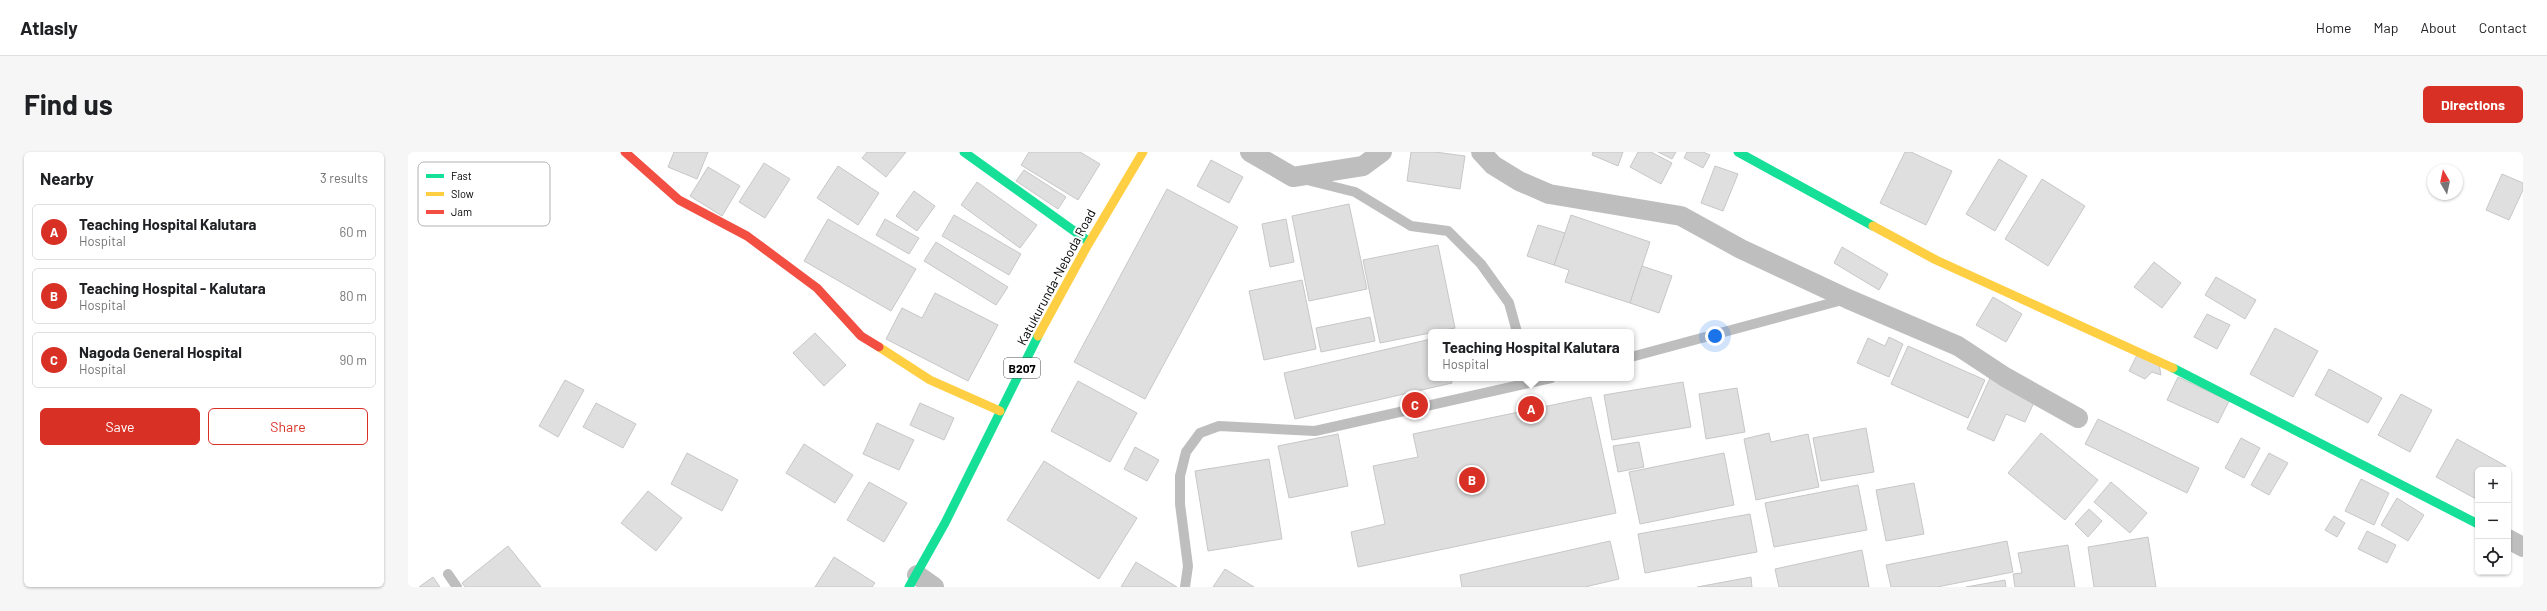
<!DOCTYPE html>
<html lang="en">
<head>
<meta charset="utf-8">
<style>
  body { margin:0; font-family:Barlow,sans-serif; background:#f6f6f6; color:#202124 }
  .controls { position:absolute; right:12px; bottom:12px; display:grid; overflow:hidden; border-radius:6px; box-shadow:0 1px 3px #0004 }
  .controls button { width:36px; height:36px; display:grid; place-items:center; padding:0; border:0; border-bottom:1px solid #e0e0e0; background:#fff; color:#202124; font:20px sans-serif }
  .compass { position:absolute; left:2019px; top:12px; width:36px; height:36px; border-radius:50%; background:#fff; box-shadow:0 1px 3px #0004; rotate:351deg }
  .you { position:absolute; left:1307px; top:184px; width:14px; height:14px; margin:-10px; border:3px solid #fff; border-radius:50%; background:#1a73e8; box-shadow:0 0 0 6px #1a73e833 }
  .badge { display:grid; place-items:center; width:26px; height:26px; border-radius:50%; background:#d93025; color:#fff; font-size:13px; font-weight:700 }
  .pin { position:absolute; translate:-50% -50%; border:2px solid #fff; box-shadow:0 1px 4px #0006 }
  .popup { position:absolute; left:1020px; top:177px; width:206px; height:52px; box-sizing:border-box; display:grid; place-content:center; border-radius:6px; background:#fff; filter:drop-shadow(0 1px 3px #0005); font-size:13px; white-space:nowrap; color:#757577 }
  .popup b { font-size:15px; color:#202124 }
  .popup::after { content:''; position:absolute; left:50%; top:100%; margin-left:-8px; border:8px solid transparent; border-top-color:#fff }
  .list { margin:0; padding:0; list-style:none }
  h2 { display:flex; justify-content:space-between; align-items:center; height:52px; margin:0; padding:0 16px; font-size:17px }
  h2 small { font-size:13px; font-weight:400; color:#757577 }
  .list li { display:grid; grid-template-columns:26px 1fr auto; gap:12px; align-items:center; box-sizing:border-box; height:56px; margin:0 8px 8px; padding:0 8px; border:1px solid #e0e0e0; border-radius:6px }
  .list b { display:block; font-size:15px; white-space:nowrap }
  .list p { margin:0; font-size:13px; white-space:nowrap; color:#757577 }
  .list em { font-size:13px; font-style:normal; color:#757577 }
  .actions { display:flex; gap:8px; padding:12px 16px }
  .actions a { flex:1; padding:9px 0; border:1px solid #d93025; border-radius:6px; text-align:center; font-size:14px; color:#d93025 }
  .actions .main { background:#d93025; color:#fff }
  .icon { flex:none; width:22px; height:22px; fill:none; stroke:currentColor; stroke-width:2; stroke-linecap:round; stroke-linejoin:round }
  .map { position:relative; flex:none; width:2115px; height:435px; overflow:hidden; border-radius:6px }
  header { display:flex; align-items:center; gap:24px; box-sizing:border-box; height:56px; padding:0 20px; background:#fff; border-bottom:1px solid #e0e0e0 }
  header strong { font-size:19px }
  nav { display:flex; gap:22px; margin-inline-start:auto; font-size:14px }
  .intro { display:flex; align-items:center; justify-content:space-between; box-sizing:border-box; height:96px; padding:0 24px }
  h1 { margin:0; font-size:28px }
  .button { padding:10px 18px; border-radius:6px; background:#d93025; color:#fff; font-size:14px; font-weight:700 }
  main { display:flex; gap:24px; padding:0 24px }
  aside { flex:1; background:#fff; border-radius:6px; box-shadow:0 1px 3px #0004 }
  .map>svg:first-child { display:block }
  .building { fill:#dfdfdf; stroke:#c7c7c7 }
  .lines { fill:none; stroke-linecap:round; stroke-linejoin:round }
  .lane { stroke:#bebebe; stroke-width:10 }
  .street { stroke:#bebebe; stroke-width:20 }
  .fast { stroke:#16e098; stroke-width:9 }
  .slow { stroke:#ffcf43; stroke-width:9 }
  .jam { stroke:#f24e42; stroke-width:9 }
  .labels { text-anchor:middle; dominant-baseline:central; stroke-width:4; stroke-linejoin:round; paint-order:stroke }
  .shield { fill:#fff; stroke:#4c4c4c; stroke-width:1 }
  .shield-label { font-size:12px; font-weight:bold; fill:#000 }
  .street-label { font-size:13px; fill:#000; stroke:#fff }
  .key { fill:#fff; stroke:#b2b2b2; stroke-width:1 }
  .key-label { font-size:11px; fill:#000 }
</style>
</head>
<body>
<header>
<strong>Atlasly</strong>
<nav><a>Home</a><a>Map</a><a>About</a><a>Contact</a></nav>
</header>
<div class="intro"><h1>Find us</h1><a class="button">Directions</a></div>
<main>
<aside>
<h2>Nearby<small>3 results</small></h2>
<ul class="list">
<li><span class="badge">A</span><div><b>Teaching Hospital Kalutara</b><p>Hospital</p></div><em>60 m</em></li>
<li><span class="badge">B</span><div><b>Teaching Hospital - Kalutara</b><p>Hospital</p></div><em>80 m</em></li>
<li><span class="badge">C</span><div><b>Nagoda General Hospital</b><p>Hospital</p></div><em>90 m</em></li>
</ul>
<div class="actions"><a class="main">Save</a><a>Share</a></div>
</aside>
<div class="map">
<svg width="2115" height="435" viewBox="0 0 2115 435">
  <rect width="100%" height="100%" fill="#fff"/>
  <!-- building -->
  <g class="building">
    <path d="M 266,0 L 300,0 L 289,27 L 260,15 Z"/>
    <path d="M 459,0 L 498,0 L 478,25 L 454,6 Z"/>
    <path d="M 621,0 L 672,0 L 692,12 L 670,48 L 613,13 Z"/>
    <path d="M 1003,0 L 1027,0 L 1057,4 L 1052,37 L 999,29 Z"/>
    <path d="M 1185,0 L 1215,0 L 1210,14 L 1184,3 Z"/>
    <path d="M 1230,0 L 1243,0 L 1264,11 L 1253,32 L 1222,15 Z"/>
    <path d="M 1250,0 L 1268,0 L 1264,7 Z"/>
    <path d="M 1279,0 L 1295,0 L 1302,3 L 1295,16 L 1276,6 Z"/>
    <path d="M 1497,0 L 1503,0 L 1544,19 L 1518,73 L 1472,51 Z"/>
    <path d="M 1591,7 L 1619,24 L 1587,79 L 1558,62 Z"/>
    <path d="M 803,8 L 835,25 L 821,51 L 789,34 Z"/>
    <path d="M 356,11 L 382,27 L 357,66 L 331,50 Z"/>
    <path d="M 430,14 L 471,41 L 450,73 L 409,46 Z"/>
    <path d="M 1307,14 L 1330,22 L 1315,59 L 1293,51 Z"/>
    <path d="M 300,15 L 332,34 L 314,64 L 282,44 Z"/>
    <path d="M 616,18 L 658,45 L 650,57 L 608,29 Z"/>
    <path d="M 2094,22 L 2115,31 L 2115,38 L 2101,68 L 2078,58 Z"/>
    <path d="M 1634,27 L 1677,54 L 1640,114 L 1597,87 Z"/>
    <path d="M 569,30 L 629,73 L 612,96 L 553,53 Z"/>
    <path d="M 759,37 L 830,75 L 737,247 L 666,210 Z"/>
    <path d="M 506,39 L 527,54 L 509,79 L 488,64 Z"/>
    <path d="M 941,52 L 959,137 L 901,149 L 884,64 Z"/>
    <path d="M 546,63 L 613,102 L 601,123 L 534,84 Z"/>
    <path d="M 1163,63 L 1242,90 L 1222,151 L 1157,130 L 1161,118 L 1146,113 Z"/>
    <path d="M 420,67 L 508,117 L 483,159 L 396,109 Z"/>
    <path d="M 477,67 L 511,86 L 501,102 L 468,83 Z"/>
    <path d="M 878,67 L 886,110 L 862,115 L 854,72 Z"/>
    <path d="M 1130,73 L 1157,81 L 1146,113 L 1119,104 Z"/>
    <path d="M 528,90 L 600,135 L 588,153 L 516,109 Z"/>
    <path d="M 1030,93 L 1047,176 L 972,191 L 955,108 Z"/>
    <path d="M 1434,95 L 1480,122 L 1471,138 L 1426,111 Z"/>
    <path d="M 1746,110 L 1773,131 L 1754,156 L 1726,135 Z"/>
    <path d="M 1234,114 L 1264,124 L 1251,161 L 1222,151 Z"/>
    <path d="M 1808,125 L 1848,148 L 1837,167 L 1797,143 Z"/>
    <path d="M 894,128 L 908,197 L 856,208 L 841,139 Z"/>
    <path d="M 527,141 L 590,173 L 560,229 L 478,187 L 494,156 L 514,166 Z"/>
    <path d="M 1585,145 L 1614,162 L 1598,190 L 1568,173 Z"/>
    <path d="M 1799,162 L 1822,173 L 1809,197 L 1786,185 Z"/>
    <path d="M 962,165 L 967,189 L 913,200 L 908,176 Z"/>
    <path d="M 1867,176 L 1910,199 L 1885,245 L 1842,222 Z"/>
    <path d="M 407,181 L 438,213 L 416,234 L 385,201 Z"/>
    <path d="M 1481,185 L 1495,192 L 1481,225 L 1449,211 L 1460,186 L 1477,194 Z"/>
    <path d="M 1023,187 L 1023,226 L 1043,226 L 1044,231 L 887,267 L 876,221 Z"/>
    <path d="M 1500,194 L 1577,228 L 1560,266 L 1483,232 Z"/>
    <path d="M 1730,201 L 1751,212 L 1753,223 L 1744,220 L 1737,227 L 1721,219 Z"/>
    <path d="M 1921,217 L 1974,246 L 1960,271 L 1907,243 Z"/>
    <path d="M 1770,225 L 1821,249 L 1810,271 L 1759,248 Z"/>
    <path d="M 1582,226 L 1628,246 L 1617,270 L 1598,262 L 1586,289 L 1559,277 Z"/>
    <path d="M 157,228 L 176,238 L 150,285 L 131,274 Z"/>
    <path d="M 670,229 L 729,261 L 702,310 L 643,279 Z"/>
    <path d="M 1275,230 L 1283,275 L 1204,288 L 1196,243 Z"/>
    <path d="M 1329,236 L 1337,280 L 1298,287 L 1291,242 Z"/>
    <path d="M 1993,242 L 2024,258 L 2002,300 L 1970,283 Z"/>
    <path d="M 1183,245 L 1208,361 L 950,415 L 943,380 L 977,372 L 965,314 L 1010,305 L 1005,282 Z"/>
    <path d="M 188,251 L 228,272 L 215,296 L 175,275 Z"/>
    <path d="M 512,251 L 546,266 L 536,288 L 502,273 Z"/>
    <path d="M 1690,267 L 1791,316 L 1779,341 L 1677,292 Z"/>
    <path d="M 469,271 L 506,288 L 491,318 L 455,302 Z"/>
    <path d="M 1458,276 L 1466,320 L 1413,329 L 1405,286 Z"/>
    <path d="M 1361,281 L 1363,290 L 1400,282 L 1411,335 L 1348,348 L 1336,287 Z"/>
    <path d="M 1633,281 L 1690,328 L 1657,368 L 1600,321 Z"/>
    <path d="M 930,282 L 940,334 L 881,346 L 870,294 Z"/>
    <path d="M 1833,286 L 1852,296 L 1836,326 L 1817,316 Z"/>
    <path d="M 2049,287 L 2098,314 L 2095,318 L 2070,318 L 2070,348 L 2028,325 Z"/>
    <path d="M 1231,290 L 1236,315 L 1210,320 L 1205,294 Z"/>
    <path d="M 396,292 L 445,323 L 427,351 L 378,321 Z"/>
    <path d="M 727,295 L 751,308 L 739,329 L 716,317 Z"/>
    <path d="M 279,301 L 330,328 L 314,359 L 263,332 Z"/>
    <path d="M 1316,301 L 1326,353 L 1232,372 L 1221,320 Z"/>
    <path d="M 1861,301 L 1880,311 L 1861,343 L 1843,333 Z"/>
    <path d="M 861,307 L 874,387 L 800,399 L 787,319 Z"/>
    <path d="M 636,309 L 729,366 L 691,427 L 599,368 Z"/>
    <path d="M 1953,327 L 1981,341 L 1966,373 L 1937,359 Z"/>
    <path d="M 461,330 L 499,351 L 476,390 L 439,368 Z"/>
    <path d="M 1703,330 L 1739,361 L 1722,381 L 1686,350 Z"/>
    <path d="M 1506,331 L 1516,382 L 1478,389 L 1468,338 Z"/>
    <path d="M 1450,333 L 1459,378 L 1366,395 L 1357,351 Z"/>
    <path d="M 240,339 L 274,366 L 248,399 L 213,371 Z"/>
    <path d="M 1989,346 L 2016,363 L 2000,389 L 1973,373 Z"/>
    <path d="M 1681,357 L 1694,369 L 1680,385 L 1667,372 Z"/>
    <path d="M 1342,362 L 1349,400 L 1237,421 L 1230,382 Z"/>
    <path d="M 1926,364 L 1937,371 L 1929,385 L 1917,378 Z"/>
    <path d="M 1959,379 L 1988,393 L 1979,411 L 1950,397 Z"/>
    <path d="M 1740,385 L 1748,435 L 1686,435 L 1680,395 Z"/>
    <path d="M 1202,389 L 1211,427 L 1177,435 L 1054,435 L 1052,423 Z"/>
    <path d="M 1599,389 L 1605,420 L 1529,435 L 1483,435 L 1478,413 Z"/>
    <path d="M 1660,393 L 1667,435 L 1607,435 L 1605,422 L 1614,421 L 1610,401 Z"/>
    <path d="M 100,394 L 133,435 L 57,435 L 54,431 Z"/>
    <path d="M 1454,398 L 1461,435 L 1371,435 L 1367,417 Z"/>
    <path d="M 426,405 L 467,431 L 464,435 L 407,435 Z"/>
    <path d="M 728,410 L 769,435 L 713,435 Z"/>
    <path d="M 817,417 L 846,435 L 805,435 Z"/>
    <path d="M 25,425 L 32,435 L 11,435 Z"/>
    <path d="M 1343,425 L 1344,435 L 1289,435 Z"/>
    <path d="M 1597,428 L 1598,435 L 1558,435 Z"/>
  </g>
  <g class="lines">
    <!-- lane -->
    <g class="lane">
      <path d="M 899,28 L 947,40 L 1003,74 L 1040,79 L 1073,112 L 1101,151 L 1109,180"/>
      <path d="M 1223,205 L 1438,147"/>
      <path d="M 40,422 L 49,435"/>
      <path d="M 777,435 L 780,414 L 772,352 L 772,324 L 778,300 L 792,281 L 811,274 L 907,279 L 1143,226"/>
    </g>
    <!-- street -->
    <g class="street">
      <path d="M 842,0 L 885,25 L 955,14 L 974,0"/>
      <path d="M 1073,0 L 1085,13 L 1111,29 L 1141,42 L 1273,64 L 1333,97 L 1440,147 L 1550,194 L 1597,225 L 1670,266"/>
      <path d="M 2100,387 L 2115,395"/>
      <path d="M 509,423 L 526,435"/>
    </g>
    <!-- fast -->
    <g class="fast">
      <path d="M 556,0 L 680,89"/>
      <path d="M 1330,0 L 1465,74"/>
      <path d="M 1765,216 L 2070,372"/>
      <path d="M 501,435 L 537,371 L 630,184"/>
    </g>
    <!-- slow -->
    <g class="slow">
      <path d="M 1465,74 L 1528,108 L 1765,216"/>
      <path d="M 630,184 L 678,96 L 735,0"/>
      <path d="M 471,195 L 522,228 L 592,259"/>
    </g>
    <!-- jam -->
    <path class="jam" d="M 217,0 L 271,48 L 339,84 L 409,136 L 453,184 L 471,195"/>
  </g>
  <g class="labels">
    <!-- shield labels -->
    <rect class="shield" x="596" y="206" width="36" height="20" rx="3"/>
    <g class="shield-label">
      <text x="614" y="216">B207</text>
    </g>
    <!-- street labels -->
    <g class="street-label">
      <text transform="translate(648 125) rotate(-62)">Katukurunda-Neboda Road</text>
    </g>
  </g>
  <!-- legend -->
  <rect x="10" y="10" width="132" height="64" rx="6" class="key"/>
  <rect x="18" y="22" width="18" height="4" fill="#16e098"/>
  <rect x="18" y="40" width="18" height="4" fill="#ffcf43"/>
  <rect x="18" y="58" width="18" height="4" fill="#f24e42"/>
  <g class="key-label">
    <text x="43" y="28">Fast</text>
    <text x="43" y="46">Slow</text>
    <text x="43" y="64">Jam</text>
  </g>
</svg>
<div class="controls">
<button>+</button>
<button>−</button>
<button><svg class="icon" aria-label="locate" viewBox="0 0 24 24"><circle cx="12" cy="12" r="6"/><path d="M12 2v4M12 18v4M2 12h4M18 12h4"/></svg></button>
</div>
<svg class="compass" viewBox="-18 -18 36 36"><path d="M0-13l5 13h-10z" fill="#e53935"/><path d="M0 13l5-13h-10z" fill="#757577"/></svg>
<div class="you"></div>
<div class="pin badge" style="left:1123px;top:257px">A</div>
<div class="popup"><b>Teaching Hospital Kalutara</b>Hospital</div>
<div class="pin badge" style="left:1064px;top:328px">B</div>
<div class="pin badge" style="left:1007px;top:253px">C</div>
</div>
</main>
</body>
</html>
